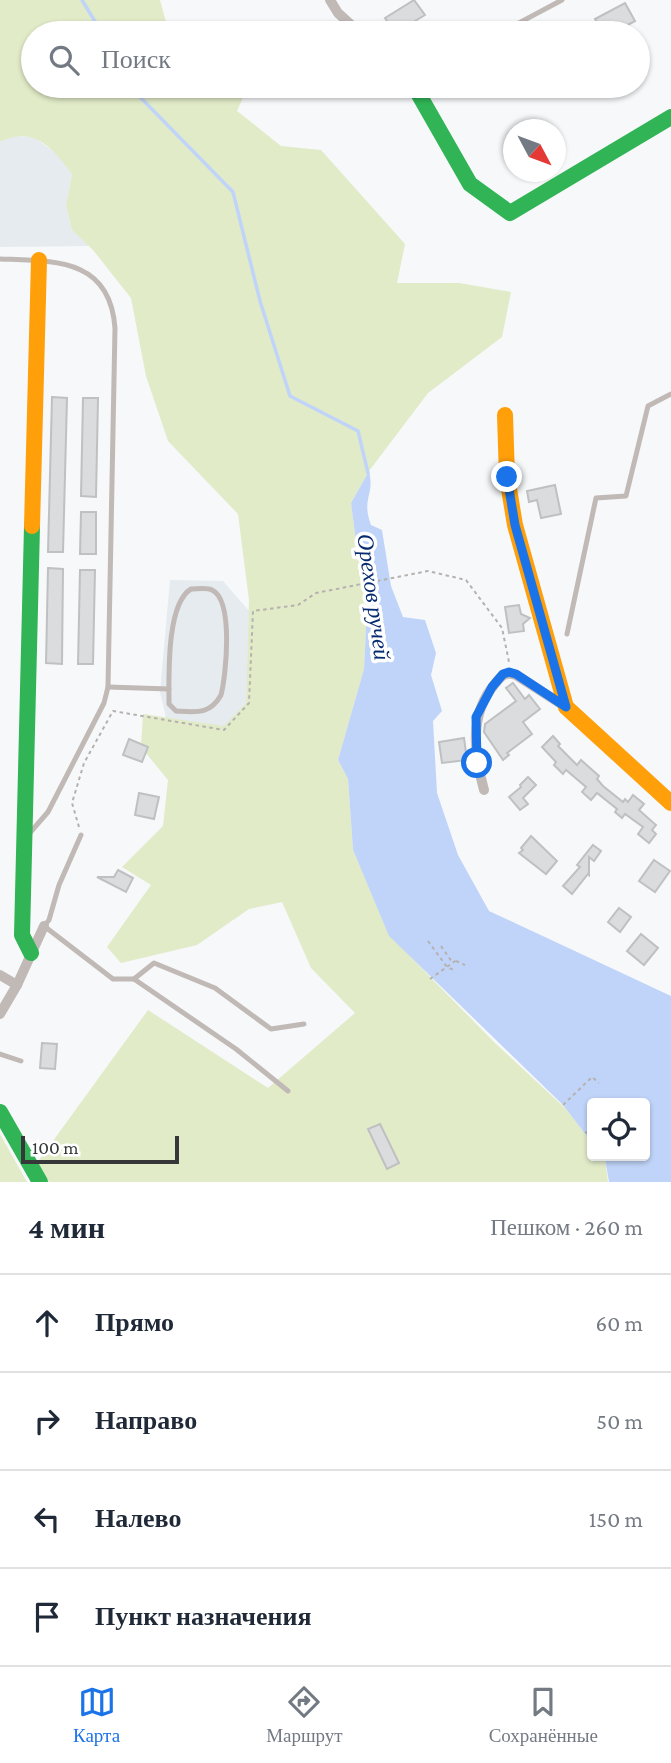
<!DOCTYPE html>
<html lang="ru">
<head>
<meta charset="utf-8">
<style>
  body { margin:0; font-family:"Crimson Pro",serif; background:#f2f2f3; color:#1f2937 }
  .controls { position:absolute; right:21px; bottom:21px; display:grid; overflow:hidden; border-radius:7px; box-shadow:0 2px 5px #0004 }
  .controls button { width:63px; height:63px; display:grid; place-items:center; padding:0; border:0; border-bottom:2px solid #e0e1e3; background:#fff; color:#1f2937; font:35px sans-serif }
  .compass { position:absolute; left:503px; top:119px; width:63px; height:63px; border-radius:50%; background:#fff; box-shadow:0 2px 5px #0004; rotate:131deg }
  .scale { position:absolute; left:21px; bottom:18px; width:158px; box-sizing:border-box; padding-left:7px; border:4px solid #363738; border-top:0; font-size:19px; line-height:24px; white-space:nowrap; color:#363738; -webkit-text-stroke:5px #fff; paint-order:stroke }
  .stop { position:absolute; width:21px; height:21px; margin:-16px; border:5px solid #1a73e8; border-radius:50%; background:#fff }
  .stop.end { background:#1a73e8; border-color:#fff; box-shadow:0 2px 7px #0008 }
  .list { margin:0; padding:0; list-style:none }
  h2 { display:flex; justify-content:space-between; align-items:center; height:91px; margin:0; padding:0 28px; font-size:30px }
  h2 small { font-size:23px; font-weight:400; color:#747a83 }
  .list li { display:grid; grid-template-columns:46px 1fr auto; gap:21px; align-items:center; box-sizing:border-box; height:98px; padding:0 28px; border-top:2px solid #e0e1e3 }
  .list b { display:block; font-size:26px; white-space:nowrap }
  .list em { font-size:23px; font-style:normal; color:#747a83 }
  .icon { flex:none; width:38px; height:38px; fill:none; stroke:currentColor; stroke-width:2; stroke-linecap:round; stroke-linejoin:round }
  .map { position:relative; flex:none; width:671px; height:1182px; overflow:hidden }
  .search { position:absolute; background:#fff; box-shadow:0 2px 5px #0004; left:21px; right:21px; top:21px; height:77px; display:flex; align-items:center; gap:18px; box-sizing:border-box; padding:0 24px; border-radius:38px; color:#747a83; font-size:26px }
  .sheet { height:483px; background:#fff }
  nav { display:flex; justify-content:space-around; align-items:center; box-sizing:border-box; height:98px; border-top:2px solid #e0e1e3; background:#fff; font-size:19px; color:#747a83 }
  nav a { display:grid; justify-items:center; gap:4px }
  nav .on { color:#1a73e8 }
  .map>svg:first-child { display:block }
  .built { fill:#e5ebef }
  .green { fill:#e1ebc8 }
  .water { fill:#c0d4f9 }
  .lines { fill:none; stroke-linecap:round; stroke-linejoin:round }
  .stream { stroke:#c0d4f9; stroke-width:3.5 }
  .building { fill:#dbdcdd; stroke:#bfc0c1; stroke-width:2 }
  .path { stroke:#b6b1af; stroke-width:2; stroke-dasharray:3.5 3.5; stroke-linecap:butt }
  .lane { stroke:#c0b9b6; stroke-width:5 }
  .street { stroke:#c0b9b6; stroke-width:10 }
  .fast { stroke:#30b455; stroke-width:16 }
  .slow { stroke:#ff9f0a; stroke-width:16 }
  .route { stroke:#1a73e8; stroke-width:9 }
  .labels { text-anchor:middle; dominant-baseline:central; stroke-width:7; stroke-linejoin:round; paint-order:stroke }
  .water-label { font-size:23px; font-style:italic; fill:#072b71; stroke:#fff }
</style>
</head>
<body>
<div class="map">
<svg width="671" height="1182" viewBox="0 0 671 1182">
  <rect width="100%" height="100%" fill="#f6f8fa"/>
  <!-- built -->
  <g class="built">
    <path d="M 12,136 L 34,137 L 59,156 L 72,174 L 66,206 L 72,230 L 89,246 L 0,247 L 0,142 Z"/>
    <path d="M 170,580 L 223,581 L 249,611 L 246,703 L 224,727 L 166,718 L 160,692 Z"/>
  </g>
  <!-- green -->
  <g class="green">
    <path d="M 0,0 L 160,0 L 169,33 L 33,33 L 33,86 L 248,86 L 237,111 L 281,146 L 321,150 L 405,244 L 397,283 L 459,283 L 511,292 L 502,337 L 428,393 L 369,471 L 351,503 L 355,534 L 368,586 L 364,669 L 338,760 L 348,779 L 353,850 L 389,935 L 495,1043 L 566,1109 L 592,1143 L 592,1156 L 602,1156 L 605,1159 L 608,1182 L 49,1182 L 37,1163 L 148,1010 L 268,1088 L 355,1013 L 311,968 L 282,902 L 249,909 L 197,945 L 121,963 L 107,947 L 151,885 L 122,867 L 163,826 L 168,780 L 141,747 L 143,714 L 224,726 L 246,703 L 249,600 L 238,514 L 168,441 L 146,376 L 131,298 L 93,250 L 72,230 L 66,206 L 72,174 C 53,148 33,125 0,142 Z"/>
    <path d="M 0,1134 L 27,1182 L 0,1182 Z"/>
  </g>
  <!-- water -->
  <path class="water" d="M 369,471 C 375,496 361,498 371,525 L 382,530 L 391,586 L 403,617 L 425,620 L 436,653 L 431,675 L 442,711 L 433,721 L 437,793 L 458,855 L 489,911 L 671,996 L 671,1182 L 609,1182 L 605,1159 L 602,1156 L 645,1156 L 645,1103 L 592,1103 L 592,1143 L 563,1105 L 389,936 L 353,850 L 348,779 L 338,760 L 364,669 L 368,586 L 355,534 L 351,503 Z"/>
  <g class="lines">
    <!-- stream -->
    <g class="stream">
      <path d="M 82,0 L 102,33"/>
      <path d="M 134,86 L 139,96 L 233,192 L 260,301 L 290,396 L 358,431 L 368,473"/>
    </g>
  </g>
  <!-- building -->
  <g class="building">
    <path d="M 414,0 L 425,15 L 395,33 L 385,18 Z"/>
    <path d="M 625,3 L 635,21 L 613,33 L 603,33 L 595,19 Z"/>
    <path d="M 52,397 L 67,398 L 63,552 L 48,552 Z"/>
    <path d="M 83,398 L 98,398 L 96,497 L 81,496 Z"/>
    <path d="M 555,485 L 561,514 L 541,518 L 537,500 L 529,502 L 527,491 Z"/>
    <path d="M 81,512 L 96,512 L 96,554 L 80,554 Z"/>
    <path d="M 48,568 L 63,569 L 62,664 L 46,663 Z"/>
    <path d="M 80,570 L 95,570 L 93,664 L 78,664 Z"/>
    <path d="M 519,605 L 521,614 L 530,618 L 523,624 L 524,631 L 509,633 L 505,607 Z"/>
    <path d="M 513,683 L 525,699 L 529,695 L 540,709 L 523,722 L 532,734 L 507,753 L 509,755 L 503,760 L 484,732 L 485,724 L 516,701 L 506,688 Z"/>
    <path d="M 553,736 L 560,744 L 558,746 L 577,765 L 581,760 L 599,776 L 597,779 L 603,786 L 623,802 L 625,799 L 628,802 L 633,795 L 644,804 L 639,810 L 656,825 L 652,830 L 656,834 L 649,843 L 638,834 L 643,827 L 625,814 L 622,818 L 615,812 L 617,809 L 597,793 L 591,800 L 582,792 L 586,787 L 566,770 L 563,774 L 554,765 L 556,762 L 542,747 Z"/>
    <path d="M 464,738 L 467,760 L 442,763 L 439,742 Z"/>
    <path d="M 129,739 L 148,747 L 142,762 L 123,755 Z"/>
    <path d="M 528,777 L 536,785 L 523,798 L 528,804 L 520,810 L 509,797 L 521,787 L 520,785 Z"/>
    <path d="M 139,793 L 159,797 L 154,819 L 135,815 Z"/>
    <path d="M 531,836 L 557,861 L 546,874 L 519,853 L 523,850 L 521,848 Z"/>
    <path d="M 593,845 L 601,851 L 594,861 L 589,857 L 589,875 L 588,874 L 572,894 L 563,886 L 580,867 L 577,865 Z"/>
    <path d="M 654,860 L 670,871 L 655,892 L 639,881 Z"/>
    <path d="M 118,870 L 133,878 L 126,892 L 97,877 L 114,877 Z"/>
    <path d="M 619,908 L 631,917 L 620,932 L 608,922 Z"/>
    <path d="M 641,934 L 658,948 L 644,965 L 627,951 Z"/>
    <path d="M 42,1043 L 57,1044 L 55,1069 L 40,1068 Z"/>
    <path d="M 380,1124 L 399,1163 L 387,1169 L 368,1129 Z"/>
  </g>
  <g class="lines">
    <!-- path -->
    <g class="path">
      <path d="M 79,827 L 72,803 L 84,763 L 113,711 L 224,730 L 249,703 L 253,611 L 298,605 L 316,593 L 428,571 L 466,580 L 502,628 L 509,662"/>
      <path d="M 428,941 L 447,967 L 456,971"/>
      <path d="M 441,946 L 452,962"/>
      <path d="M 456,961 L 465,965"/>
      <path d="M 430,979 L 458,959"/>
      <path d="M 563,1105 L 592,1077 L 599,1083"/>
      <path d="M 585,1133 L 592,1129"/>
    </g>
    <!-- lane -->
    <g class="lane">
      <path d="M 500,33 L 562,0"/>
      <path d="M 0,259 C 55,261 110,258 115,328 L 108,687 L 104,703 L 48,812 L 28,835"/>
      <path d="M 191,589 C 197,589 207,587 212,590 C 234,600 226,676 221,695 C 210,715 196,712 176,711 L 169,704 C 169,678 166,604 191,589 Z"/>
      <path d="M 567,634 L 596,498 L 626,496 L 648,406 L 671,394"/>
      <path d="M 108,687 L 169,689"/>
      <path d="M 81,835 L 59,885 L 49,920 L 44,926 L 113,979 L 134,979 L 236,1049 L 288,1091"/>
      <path d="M 134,979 L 154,963 L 215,988 L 271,1029 L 304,1024"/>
      <path d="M 0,1054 L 21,1061"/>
    </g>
    <!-- street -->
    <g class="street">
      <path d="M 330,0 L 338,13 L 360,33"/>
      <path d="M 484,790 C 474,754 469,715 494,685 C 501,676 505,671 516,675 L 566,707"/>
      <path d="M 0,975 L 17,985"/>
      <path d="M 0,1014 L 17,985 L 44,926"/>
    </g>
    <!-- fast -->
    <g class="fast">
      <path d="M 414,86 L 470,184 L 510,213 L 671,117"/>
      <path d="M 31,953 L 22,935 L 32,526"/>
      <path d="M 0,1112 L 40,1182"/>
    </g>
    <!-- slow -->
    <g class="slow">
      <path d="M 505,415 L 507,477 L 515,525 L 566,707 L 671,803"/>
      <path d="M 32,526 L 39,260"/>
    </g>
  </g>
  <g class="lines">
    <!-- route -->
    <path class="route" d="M 477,763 L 476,717 L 492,687 L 503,674 L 509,672 L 516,674 L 566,707 L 515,525 L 507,477"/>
  </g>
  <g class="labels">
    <!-- water labels -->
    <g class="water-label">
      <text transform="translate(374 597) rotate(82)">Орехов ручей</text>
    </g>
  </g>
</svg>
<div class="controls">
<button><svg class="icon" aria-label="locate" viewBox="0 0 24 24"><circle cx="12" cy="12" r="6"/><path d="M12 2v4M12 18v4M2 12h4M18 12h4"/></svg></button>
</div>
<svg class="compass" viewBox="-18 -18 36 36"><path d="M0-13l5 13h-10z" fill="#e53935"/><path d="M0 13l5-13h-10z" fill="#747a83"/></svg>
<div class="scale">100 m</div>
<div class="stop" style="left:477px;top:763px"></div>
<div class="stop end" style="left:507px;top:477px"></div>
<div class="search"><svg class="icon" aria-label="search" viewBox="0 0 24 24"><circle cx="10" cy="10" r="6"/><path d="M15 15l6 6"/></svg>Поиск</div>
</div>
<section class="sheet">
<h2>4 мин<small>Пешком · 260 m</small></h2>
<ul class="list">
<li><svg class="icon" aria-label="ahead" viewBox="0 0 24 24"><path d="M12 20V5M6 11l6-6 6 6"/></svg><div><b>Прямо</b></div><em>60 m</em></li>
<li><svg class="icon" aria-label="right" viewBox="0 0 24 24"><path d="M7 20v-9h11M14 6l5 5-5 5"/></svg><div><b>Направо</b></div><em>50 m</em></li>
<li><svg class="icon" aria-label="left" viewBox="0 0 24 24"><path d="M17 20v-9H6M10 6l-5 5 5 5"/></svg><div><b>Налево</b></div><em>150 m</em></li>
<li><svg class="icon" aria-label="arrive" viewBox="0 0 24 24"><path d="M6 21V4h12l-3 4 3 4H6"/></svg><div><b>Пункт назначения</b></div></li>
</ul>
</section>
<nav>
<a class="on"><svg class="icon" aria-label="map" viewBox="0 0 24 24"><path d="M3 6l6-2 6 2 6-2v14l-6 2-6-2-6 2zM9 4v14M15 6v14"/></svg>Карта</a>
<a><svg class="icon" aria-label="directions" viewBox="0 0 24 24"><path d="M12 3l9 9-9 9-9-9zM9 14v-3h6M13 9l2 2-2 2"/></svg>Маршрут</a>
<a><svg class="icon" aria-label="saved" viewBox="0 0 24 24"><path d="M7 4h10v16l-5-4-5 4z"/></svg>Сохранённые</a>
</nav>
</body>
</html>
